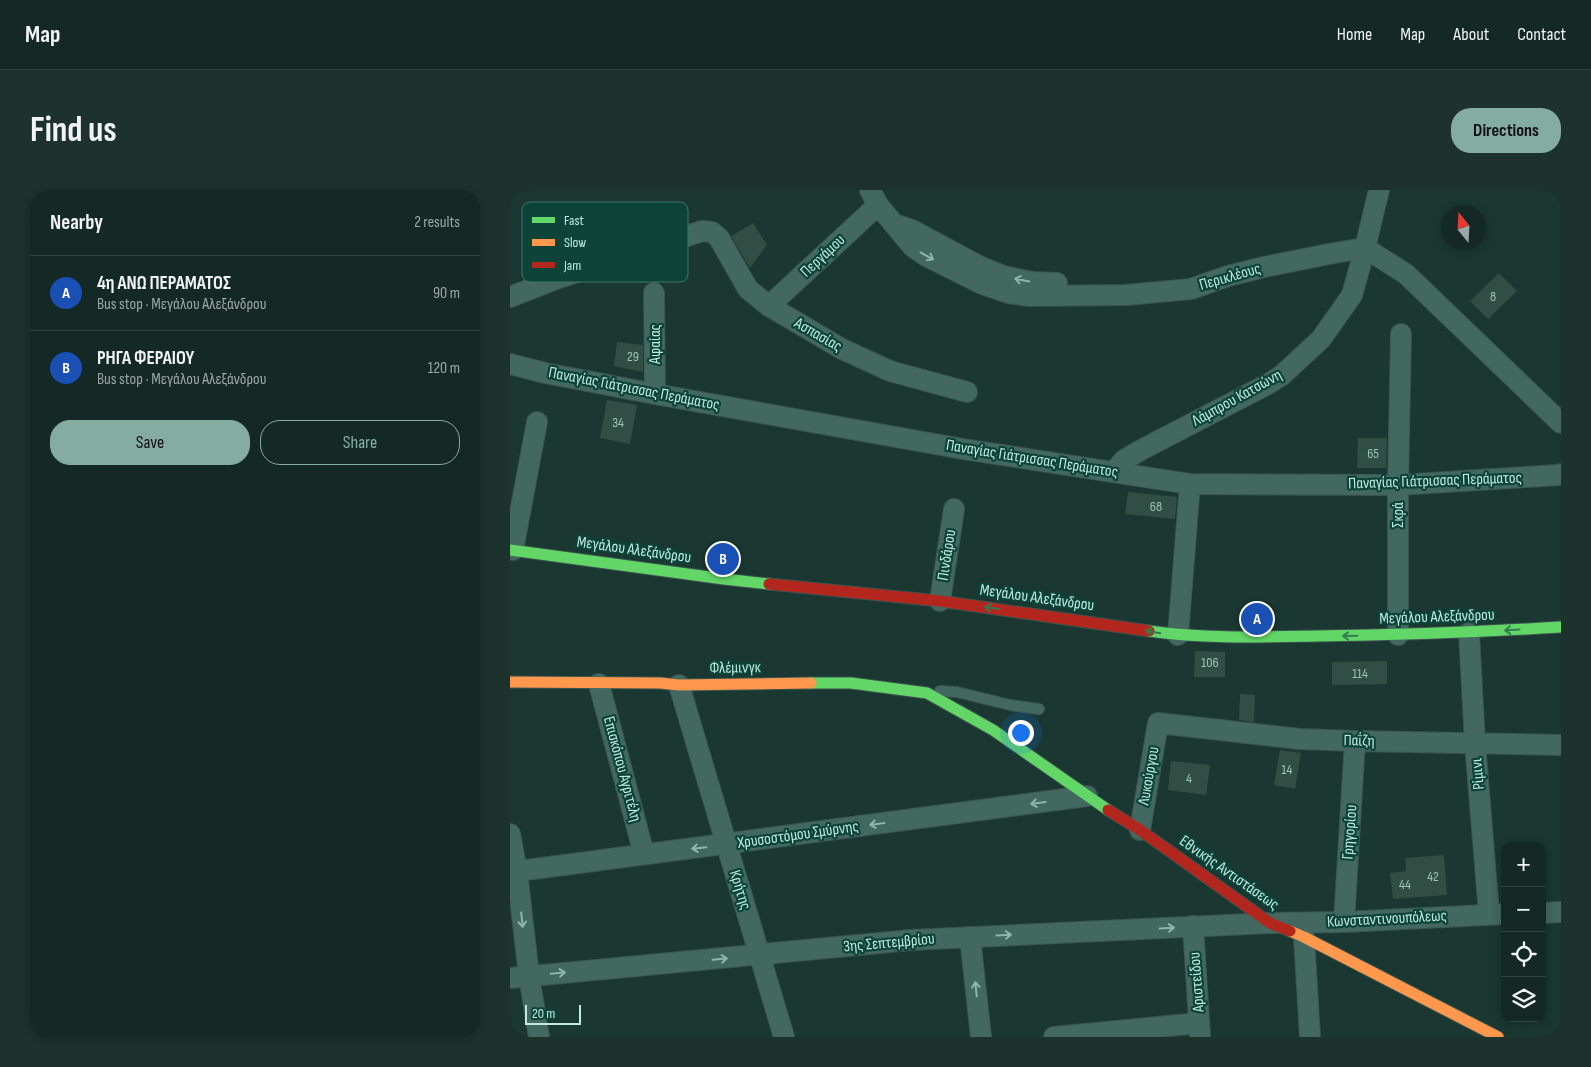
<!DOCTYPE html>
<html lang="en">
<head>
<meta charset="utf-8">
<style>
  body { margin:0; font-family:"Sofia Sans Condensed",sans-serif; background:#1d312d; color:#f1f3f6 }
  .controls { position:absolute; right:15px; bottom:15px; display:grid; overflow:hidden; border-radius:10px; box-shadow:0 2px 12px #0003 }
  .controls button { width:45px; height:45px; display:grid; place-items:center; padding:0; border:0; border-bottom:1px solid #334542; background:#142925; color:#f1f3f6; font:25px sans-serif }
  .compass { position:absolute; left:931px; top:15px; width:45px; height:45px; border-radius:50%; background:#142925; box-shadow:0 2px 12px #0003; rotate:342deg }
  .scale { position:absolute; left:15px; bottom:12px; width:56px; box-sizing:border-box; padding-left:5px; border:2px solid #beebde; border-top:0; font-size:14px; line-height:18px; white-space:nowrap; color:#beebde; -webkit-text-stroke:4px #0d4439; paint-order:stroke }
  .you { position:absolute; left:510px; top:542px; width:18px; height:18px; margin:-12px; border:4px solid #fff; border-radius:50%; background:#1a73e8; box-shadow:0 0 0 8px #1a73e833 }
  .badge { display:grid; place-items:center; width:32px; height:32px; border-radius:50%; background:#85aca1; color:#fff; font-size:16px; font-weight:700 }
  .pin { position:absolute; translate:-50% -50%; border:2px solid #fff; box-shadow:0 1px 5px #0006 }
  .list { margin:0; padding:0; list-style:none }
  h2 { display:flex; justify-content:space-between; align-items:center; height:65px; margin:0; padding:0 20px; font-size:21px }
  h2 small { font-size:16px; font-weight:400; color:#9da6a7 }
  .list li { display:grid; grid-template-columns:32px 1fr auto; gap:15px; align-items:center; box-sizing:border-box; height:75px; padding:0 20px; border-top:1px solid #334542 }
  .list b { display:block; font-size:19px; white-space:nowrap }
  .list p { margin:0; font-size:16px; white-space:nowrap; color:#9da6a7 }
  .list em { font-size:16px; font-style:normal; color:#9da6a7 }
  .actions { display:flex; gap:10px; padding:15px 20px }
  .actions a { flex:1; padding:11px 0; border:1px solid #85aca1; border-radius:20px; text-align:center; font-size:18px; color:#85aca1 }
  .actions .main { background:#85aca1; color:#111 }
  .icon { flex:none; width:28px; height:28px; fill:none; stroke:currentColor; stroke-width:2; stroke-linecap:round; stroke-linejoin:round }
  .map { position:relative; flex:none; width:1051px; height:847px; overflow:hidden; border-radius:20px }
  header { display:flex; align-items:center; gap:30px; box-sizing:border-box; height:70px; padding:0 25px; background:#142925; border-bottom:1px solid #334542 }
  header strong { font-size:24px }
  nav { display:flex; gap:28px; margin-inline-start:auto; font-size:18px }
  .intro { display:flex; align-items:center; justify-content:space-between; box-sizing:border-box; height:120px; padding:0 30px }
  h1 { margin:0; font-size:35px }
  .button { padding:12px 22px; border-radius:20px; background:#85aca1; color:#111; font-size:18px; font-weight:700 }
  main { display:flex; gap:30px; padding:0 30px }
  aside { flex:1; background:#142925; border-radius:20px; box-shadow:0 2px 12px #0003 }
  .map>svg:first-child { display:block }
  .building { fill:#304e44 }
  .lines { fill:none; stroke-linecap:round; stroke-linejoin:round }
  .lane-casing { stroke:#3b544e; stroke-width:12 }
  .street-casing { stroke:#3b544e; stroke-width:22 }
  .fast-casing { stroke:#3b544e; stroke-width:13 }
  .slow-casing { stroke:#3b544e; stroke-width:13 }
  .jam-casing { stroke:#3b544e; stroke-width:13 }
  .lane { stroke:#426860; stroke-width:10 }
  .street { stroke:#426860; stroke-width:20 }
  .fast { stroke:#63d668; stroke-width:11 }
  .slow { stroke:#ff974d; stroke-width:11 }
  .jam { stroke:#b3261e; stroke-width:11 }
  .oneway { stroke:#8cb7ac }
  .oneway2 { stroke:#2f7e4c }
  .labels { text-anchor:middle; dominant-baseline:central; stroke-width:4.5; stroke-linejoin:round; paint-order:stroke }
  .number-label { font-size:14px; fill:#9ac4b8 }
  .street-label { font-size:16px; fill:#beebde; stroke:#0d4439 }
  .key { fill:#0d4439; stroke:#42766b; stroke-width:1 }
  .key-label { font-size:14px; fill:#beebde }
</style>
</head>
<body>
<header>
<strong>Map</strong>
<nav><a>Home</a><a>Map</a><a>About</a><a>Contact</a></nav>
</header>
<div class="intro"><h1>Find us</h1><a class="button">Directions</a></div>
<main>
<aside>
<h2>Nearby<small>2 results</small></h2>
<ul class="list">
<li><span class="badge" style="background:#1a4fb4">A</span><div><b>4η ΑΝΩ ΠΕΡΑΜΑΤΟΣ</b><p>Bus stop · Μεγάλου Αλεξάνδρου</p></div><em>90 m</em></li>
<li><span class="badge" style="background:#1a4fb4">B</span><div><b>ΡΗΓΑ ΦΕΡΑΙΟΥ</b><p>Bus stop · Μεγάλου Αλεξάνδρου</p></div><em>120 m</em></li>
</ul>
<div class="actions"><a class="main">Save</a><a>Share</a></div>
</aside>
<div class="map">
<svg width="1051" height="847" viewBox="0 0 1051 847">
  <rect width="100%" height="100%" fill="#1a3731"/>
  <!-- building -->
  <g class="building">
    <path d="M 243,33 L 257,55 L 240,78 L 221,46 Z"/>
    <path d="M 989,83 L 1007,101 L 978,129 L 960,111 Z"/>
    <path d="M 107,152 L 133,155 L 133,182 L 104,176 Z"/>
    <path d="M 97,210 L 127,215 L 120,254 L 90,248 Z"/>
    <path d="M 848,248 L 877,248 L 876,278 L 847,278 Z"/>
    <path d="M 618,302 L 667,307 L 665,329 L 615,324 Z"/>
    <path d="M 685,461 L 715,462 L 715,487 L 684,487 Z"/>
    <path d="M 877,471 L 877,494 L 822,495 L 822,472 Z"/>
    <path d="M 730,504 L 745,505 L 744,532 L 729,530 Z"/>
    <path d="M 770,560 L 791,563 L 785,599 L 764,595 Z"/>
    <path d="M 661,571 L 700,575 L 696,605 L 658,600 Z"/>
    <path d="M 934,665 L 937,705 L 883,709 L 880,683 L 896,681 L 895,668 Z"/>
  </g>
  <g class="lines">
    <!-- lane casing -->
    <g class="lane-casing">
      <path id="lane" d="M 430,501 L 447,502 L 500,515 L 529,519"/>
    </g>
    <!-- street casing -->
    <g class="street-casing">
      <g id="street">
        <path d="M 360,0 L 368,15 L 403,57 L 416,66 L 472,94 L 499,103 L 519,106 L 616,105 L 681,99 L 718,86 L 754,77 L 824,63 L 855,58 L 896,84 L 1051,233"/>
        <path d="M 384,34 L 402,40 L 469,76 L 493,86 L 522,92 L 547,93"/>
        <path d="M 144,103 L 145,204"/>
        <path d="M 0,107 L 46,89 L 192,41 L 202,42 L 209,48 L 238,99 L 259,116 L 332,159 L 380,181 L 457,202"/>
        <path d="M 259,116 L 368,15"/>
        <path d="M 0,174 L 35,183 L 145,204 L 453,259 L 680,294 L 888,295 L 1048,285 L 1051,284"/>
        <path d="M 604,282 L 614,270 L 631,260 L 758,194 L 771,186 L 811,149 L 842,105 L 855,58 L 869,0"/>
        <path d="M 3,360 L 27,232"/>
        <path d="M 430,411 L 444,319"/>
        <path d="M 959,443 L 965,553 L 979,724"/>
        <path d="M 668,445 L 680,294"/>
        <path d="M 888,445 L 888,295 L 891,144"/>
        <path d="M 89,494 L 134,664"/>
        <path d="M 169,495 L 274,847"/>
        <path d="M 630,640 L 648,533 L 790,549 L 845,551 L 1051,555"/>
        <path d="M 0,644 L 7,682 L 19,786 L 29,847"/>
        <path d="M 0,682 L 577,606"/>
        <path d="M 1032,723 L 1051,722"/>
        <path d="M 834,732 L 845,551"/>
        <path d="M 683,736 L 690,845"/>
        <path d="M 460,747 L 471,847"/>
        <path d="M 794,747 L 800,847"/>
        <path d="M 0,788 L 401,750 L 760,733 L 834,732 L 995,724"/>
        <path d="M 544,847 L 689,833"/>
      </g>
    </g>
    <!-- fast casing -->
    <g class="fast-casing">
      <g id="fast">
        <path d="M 0,360 L 214,389 L 259,394"/>
        <path d="M 639,441 C 695,449 751,447 807,446 C 889,445 970,442 1051,437"/>
        <path d="M 301,493 L 341,493 L 417,503 L 483,540 L 598,620"/>
      </g>
    </g>
    <!-- slow casing -->
    <g class="slow-casing">
      <g id="slow">
        <path d="M 0,492 L 150,493 L 169,495 L 301,493"/>
        <path d="M 780,741 L 794,747 L 988,847"/>
      </g>
    </g>
    <!-- jam casing -->
    <g class="jam-casing">
      <g id="jam">
        <path d="M 259,394 L 430,411 L 639,441"/>
        <path d="M 598,620 L 630,640 L 760,733 L 780,741"/>
      </g>
    </g>
    <!-- lane -->
    <use href="#lane" class="lane"/>
    <!-- street -->
    <use href="#street" class="street"/>
    <!-- fast -->
    <use href="#fast" class="fast"/>
    <!-- slow -->
    <use href="#slow" class="slow"/>
    <!-- jam -->
    <use href="#jam" class="jam"/>
  </g>
  <!-- one-way arrows -->
  <defs><path id="oneway-shaft" d="M-6 0H5M1.5-3L5.5 0L1.5 3" fill="none" stroke-width="1.6" stroke-linecap="round" stroke-linejoin="round" transform="scale(1.25)"/></defs>
  <g class="oneway">
    <use href="#oneway-shaft" transform="translate(417 66) rotate(29)"/>
    <use href="#oneway-shaft" transform="translate(512 90) rotate(-169)"/>
    <use href="#oneway-shaft" transform="translate(528 613) rotate(172)"/>
    <use href="#oneway-shaft" transform="translate(367 634) rotate(172)"/>
    <use href="#oneway-shaft" transform="translate(189 658) rotate(174)"/>
    <use href="#oneway-shaft" transform="translate(12 730) rotate(84)"/>
    <use href="#oneway-shaft" transform="translate(657 738) rotate(-3)"/>
    <use href="#oneway-shaft" transform="translate(494 745) rotate(-3)"/>
    <use href="#oneway-shaft" transform="translate(210 769) rotate(-5)"/>
    <use href="#oneway-shaft" transform="translate(48 783) rotate(-5)"/>
    <use href="#oneway-shaft" transform="translate(466 799) rotate(-96)"/>
  </g>
  <g class="oneway2">
    <use href="#oneway-shaft" transform="translate(482 418) rotate(-172)"/>
    <use href="#oneway-shaft" transform="translate(1002 440) rotate(177)"/>
    <use href="#oneway-shaft" transform="translate(643 442) rotate(-171)"/>
    <use href="#oneway-shaft" transform="translate(840 446) rotate(179)"/>
  </g>
  <g class="labels">
    <!-- number labels -->
    <g class="number-label">
      <text x="983" y="106">8</text>
      <text x="123" y="166">29</text>
      <text x="108" y="232">34</text>
      <text x="863" y="263">65</text>
      <text x="646" y="316">68</text>
      <text x="700" y="472">106</text>
      <text x="850" y="483">114</text>
      <text x="777" y="579">14</text>
      <text x="679" y="588">4</text>
      <text x="923" y="686">42</text>
      <text x="895" y="694">44</text>
    </g>
    <!-- street labels -->
    <g class="street-label">
      <text transform="translate(313 66) rotate(-43)">Περγάμου</text>
      <text transform="translate(720 87) rotate(-16)">Περικλέους</text>
      <text transform="translate(308 145) rotate(30)">Ασπασίας</text>
      <text transform="translate(145 154) rotate(-90)">Αφαίας</text>
      <text transform="translate(124 199) rotate(11)">Παναγίας Γιάτρισσας Περάματος</text>
      <text transform="translate(727 208) rotate(-29)">Λάμπρου Κατσώνη</text>
      <text transform="translate(522 269) rotate(9)">Παναγίας Γιάτρισσας Περάματος</text>
      <text transform="translate(925 291) rotate(-2)">Παναγίας Γιάτρισσας Περάματος</text>
      <text transform="translate(888 325) rotate(-90)">Σκρά</text>
      <text transform="translate(124 360) rotate(8)">Μεγάλου Αλεξάνδρου</text>
      <text transform="translate(437 365) rotate(-81)">Πινδάρου</text>
      <text transform="translate(527 408) rotate(8)">Μεγάλου Αλεξάνδρου</text>
      <text transform="translate(927 427) rotate(-2)">Μεγάλου Αλεξάνδρου</text>
      <text transform="translate(225 478) rotate(-1)">Φλέμινγκ</text>
      <text transform="translate(849 551) rotate(1)">Παΐζη</text>
      <text transform="translate(112 579) rotate(75)">Επισκόπου Αγριτέλη</text>
      <text transform="translate(968 584) rotate(-95)">Ρίμινι</text>
      <text transform="translate(639 586) rotate(-80)">Λυκούργου</text>
      <text transform="translate(840 642) rotate(-86)">Γρηγορίου</text>
      <text transform="translate(288 645) rotate(-8)">Χρυσοστόμου Σμύρνης</text>
      <text transform="translate(719 683) rotate(35)">Εθνικής Αντιστάσεως</text>
      <text transform="translate(230 700) rotate(73)">Κρήτης</text>
      <text transform="translate(877 729) rotate(-3)">Κωνσταντινουπόλεως</text>
      <text transform="translate(379 753) rotate(-5)">3ης Σεπτεμβρίου</text>
      <text transform="translate(687 792) rotate(-94)">Αριστείδου</text>
    </g>
  </g>
  <!-- legend -->
  <rect x="12" y="12" width="166" height="80" rx="8" class="key"/>
  <rect x="22" y="27" width="23" height="6" fill="#63d668"/>
  <rect x="22" y="49" width="23" height="7" fill="#ff974d"/>
  <rect x="22" y="72" width="23" height="6" fill="#b3261e"/>
  <g class="key-label">
    <text x="54" y="35">Fast</text>
    <text x="54" y="57">Slow</text>
    <text x="54" y="80">Jam</text>
  </g>
</svg>
<div class="controls">
<button>+</button>
<button>−</button>
<button><svg class="icon" aria-label="locate" viewBox="0 0 24 24"><circle cx="12" cy="12" r="6"/><path d="M12 2v4M12 18v4M2 12h4M18 12h4"/></svg></button>
<button><svg class="icon" aria-label="layers" viewBox="0 0 24 24"><path d="M12 4l9 5-9 5-9-5zM3 14l9 5 9-5"/></svg></button>
</div>
<svg class="compass" viewBox="-18 -18 36 36"><path d="M0-13l5 13h-10z" fill="#e53935"/><path d="M0 13l5-13h-10z" fill="#9da6a7"/></svg>
<div class="scale">20 m</div>
<div class="you"></div>
<div class="pin badge" style="left:747px;top:429px;background:#1a4fb4">A</div>
<div class="pin badge" style="left:213px;top:369px;background:#1a4fb4">B</div>
</div>
</main>
</body>
</html>
